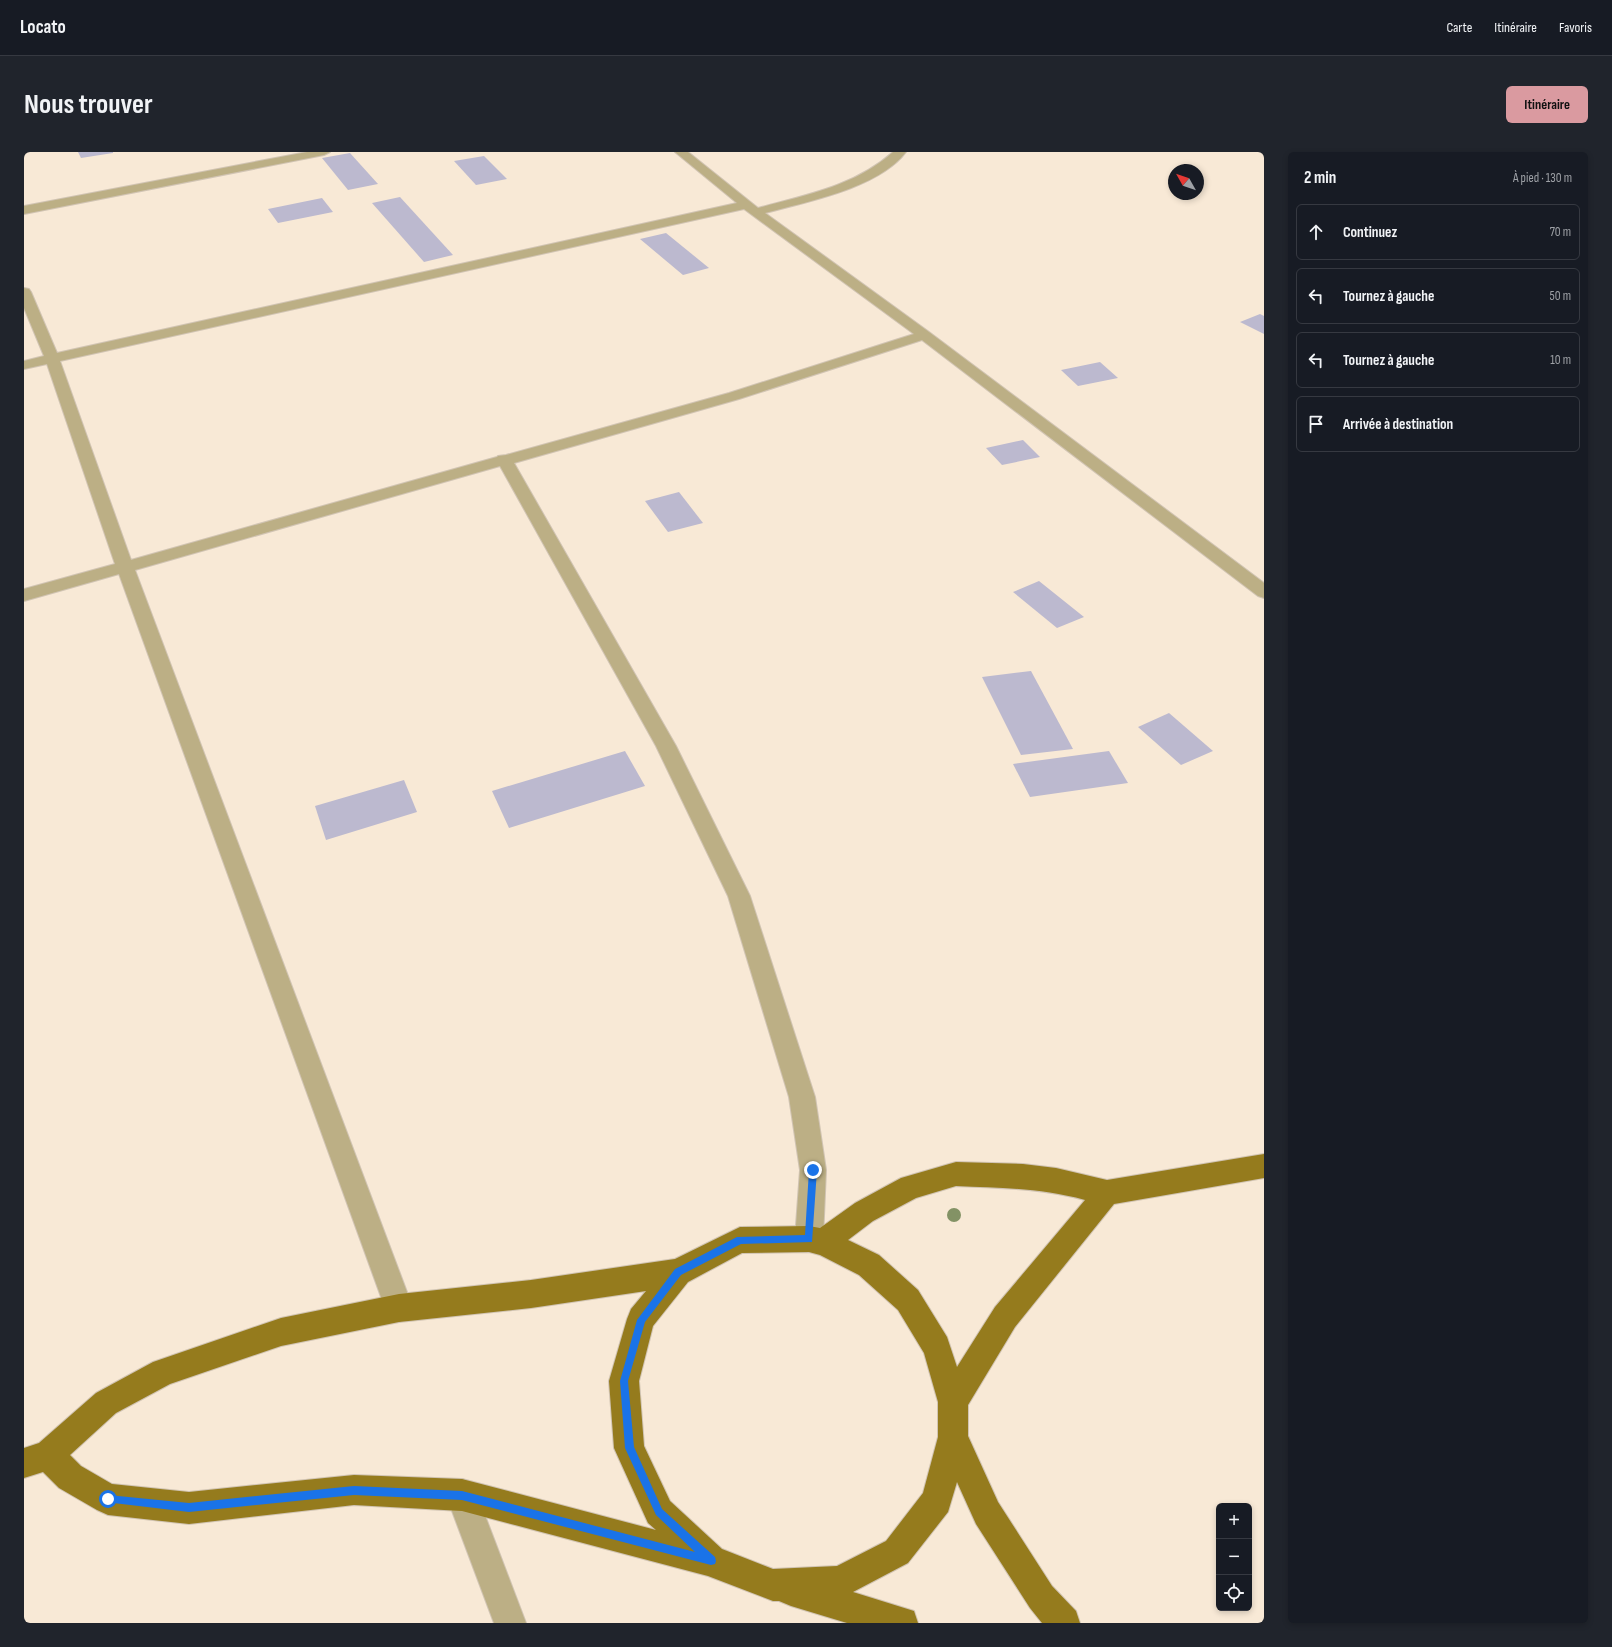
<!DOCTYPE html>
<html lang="fr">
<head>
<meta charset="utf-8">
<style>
  body { margin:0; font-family:"Sofia Sans Condensed",sans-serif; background:#20242c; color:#f1f3f6 }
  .controls { position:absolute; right:12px; bottom:12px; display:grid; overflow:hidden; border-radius:6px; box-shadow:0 2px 6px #0003 }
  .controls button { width:36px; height:36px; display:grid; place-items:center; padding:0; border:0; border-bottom:1px solid #363941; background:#171b24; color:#f1f3f6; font:20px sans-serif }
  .compass { position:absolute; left:1144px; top:12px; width:36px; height:36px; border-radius:50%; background:#171b24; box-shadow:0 2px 6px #0003; rotate:310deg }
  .stop { position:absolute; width:12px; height:12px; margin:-9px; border:3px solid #1a73e8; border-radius:50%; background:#fff }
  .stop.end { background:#1a73e8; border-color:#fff; box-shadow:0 1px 4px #0008 }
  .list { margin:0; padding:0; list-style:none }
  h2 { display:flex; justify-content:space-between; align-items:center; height:52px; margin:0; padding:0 16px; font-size:17px }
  h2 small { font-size:13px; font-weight:400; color:#9ea1a6 }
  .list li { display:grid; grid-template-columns:26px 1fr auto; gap:12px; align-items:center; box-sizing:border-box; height:56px; margin:0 8px 8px; padding:0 8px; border:1px solid #363941; border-radius:6px }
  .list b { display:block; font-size:15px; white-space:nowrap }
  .list em { font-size:13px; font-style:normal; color:#9ea1a6 }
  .icon { flex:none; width:22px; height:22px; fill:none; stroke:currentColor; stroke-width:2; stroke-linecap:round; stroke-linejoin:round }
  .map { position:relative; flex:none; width:1240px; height:1471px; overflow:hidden; border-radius:6px }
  header { display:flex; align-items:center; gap:24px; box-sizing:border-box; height:56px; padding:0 20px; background:#171b24; border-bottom:1px solid #363941 }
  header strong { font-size:19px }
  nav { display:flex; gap:22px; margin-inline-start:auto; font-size:14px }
  .intro { display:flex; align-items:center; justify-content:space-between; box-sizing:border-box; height:96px; padding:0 24px }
  h1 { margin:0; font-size:28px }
  .button { padding:10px 18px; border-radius:6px; background:#da9aa0; color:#111; font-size:14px; font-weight:700 }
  main { display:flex; gap:24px; padding:0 24px }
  aside { flex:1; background:#171b24; border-radius:6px; box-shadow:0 2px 6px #0003 }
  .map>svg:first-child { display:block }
  .building { fill:#bcb9cf }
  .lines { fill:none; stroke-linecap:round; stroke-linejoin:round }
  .minor-casing { stroke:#d1c4b3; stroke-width:2 }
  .major-casing { stroke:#d1c4b3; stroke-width:2 }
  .minor { fill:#bcaf85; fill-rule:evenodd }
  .major { fill:#957b1d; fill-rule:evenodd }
  .tree { fill:#839265 }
  .route { fill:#1a73e8 }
</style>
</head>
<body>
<header>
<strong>Locato</strong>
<nav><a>Carte</a><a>Itinéraire</a><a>Favoris</a></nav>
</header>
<div class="intro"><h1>Nous trouver</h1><a class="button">Itinéraire</a></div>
<main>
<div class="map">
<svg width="1240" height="1471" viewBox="0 0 1240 1471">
  <rect width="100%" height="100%" fill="#f8e9d6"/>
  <!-- building -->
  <g class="building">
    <path d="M 54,0 L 89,0 L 89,1 L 57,6 Z"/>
    <path d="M 326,1 L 354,32 L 324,38 L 298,6 Z"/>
    <path d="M 460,4 L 483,27 L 452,33 L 430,9 Z"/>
    <path d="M 376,45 L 429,103 L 400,110 L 348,51 Z"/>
    <path d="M 298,46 L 309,60 L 254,71 L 244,57 Z"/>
    <path d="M 642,81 L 685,116 L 659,123 L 616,87 Z"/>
    <path d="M 1236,162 L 1240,164 L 1240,182 L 1216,170 Z"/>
    <path d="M 1076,210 L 1094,226 L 1054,234 L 1037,218 Z"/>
    <path d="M 999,288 L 1016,305 L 978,313 L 962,296 Z"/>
    <path d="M 655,340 L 679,371 L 644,380 L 621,349 Z"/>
    <path d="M 1015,429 L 1060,465 L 1033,476 L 989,440 Z"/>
    <path d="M 1007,519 L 1049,597 L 997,603 L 958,525 Z"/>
    <path d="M 1145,561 L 1189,599 L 1157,613 L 1114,575 Z"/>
    <path d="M 601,599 L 621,634 L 485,676 L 468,639 Z"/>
    <path d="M 1085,599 L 1104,631 L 1006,645 L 989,612 Z"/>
    <path d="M 380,628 L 393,660 L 302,688 L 291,654 Z"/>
  </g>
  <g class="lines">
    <!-- minor casing -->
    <g class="minor-casing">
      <g id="minor">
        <path d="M 283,0 L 306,0 L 300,3 L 0,62 L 0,54 Z"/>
        <path d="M 651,0 L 664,0 L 734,56 C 782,43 831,34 869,0 L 882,0 C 855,36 782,50 741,61 L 905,180 L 1240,431 L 1240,446 L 1234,444 L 898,188 L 715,247 L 490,311 L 652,594 L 726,744 L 791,945 L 802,1018 L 799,1087 L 795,1096 L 785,1100 L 775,1096 L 771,1087 L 776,1018 L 765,945 L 704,744 L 632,594 L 476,314 L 111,418 L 389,1156 L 385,1166 L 375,1170 L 365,1166 L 361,1156 L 95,422 L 0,449 L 0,437 L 91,412 L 23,212 L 0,217 L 0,209 L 20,204 L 0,156 L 0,136 L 5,137 L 7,140 L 33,201 L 713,51 ZM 720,57 L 890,182 L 705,241 L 482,303 L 474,304 L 473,305 L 107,408 L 36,209 Z"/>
        <path d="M 438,1327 L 449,1332 L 502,1471 L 470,1471 L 422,1343 L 427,1332 Z"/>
      </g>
    </g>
    <!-- major casing -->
    <g class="major-casing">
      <path id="major" d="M 1240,1002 L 1240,1026 L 1090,1052 L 991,1175 L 944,1253 L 944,1284 L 974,1350 L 1028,1434 L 1052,1459 L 1056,1471 L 1018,1471 L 1006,1456 L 952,1372 L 933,1330 L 924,1360 L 884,1411 L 829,1440 L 890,1459 L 894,1471 L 823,1471 L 767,1454 L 755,1449 L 749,1449 L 684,1424 L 438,1359 L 330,1353 L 165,1372 L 84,1363 L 73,1358 L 35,1336 L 19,1320 L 0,1326 L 0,1296 L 15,1291 L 72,1241 L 129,1210 L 257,1166 L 375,1142 L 507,1128 L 651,1107 L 716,1075 L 785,1074 L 796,1076 L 831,1051 L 877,1026 L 932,1010 L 999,1012 L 1032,1016 L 1083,1028 ZM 932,1034 C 978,1036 1016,1036 1061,1048 L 971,1155 L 933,1215 L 923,1185 L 894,1138 L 855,1103 L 824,1088 L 849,1069 L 892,1046 ZM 785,1100 L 796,1103 L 835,1123 L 874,1158 L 900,1201 L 914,1250 L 914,1285 L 899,1341 L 862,1389 L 813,1414 L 749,1417 L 698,1397 L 646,1349 L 620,1294 L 615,1229 L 629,1174 L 664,1130 L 718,1101 ZM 622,1139 L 607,1157 L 603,1167 L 585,1229 L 590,1296 L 624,1371 L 632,1378 L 438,1327 L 330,1323 L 165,1340 L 88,1332 L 57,1314 L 46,1303 L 92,1261 L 146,1232 L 257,1194 L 375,1170 L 507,1156 Z"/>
    </g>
    <!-- minor -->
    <use href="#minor" class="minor"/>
    <!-- major -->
    <use href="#major" class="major"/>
  </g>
  <!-- trees -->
  <circle class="tree" cx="930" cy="1063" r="7"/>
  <!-- route -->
  <path class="route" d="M 789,1015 L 793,1018 L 788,1090 L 717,1092 L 657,1123 L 621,1170 L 604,1229 L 610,1295 L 638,1357 L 691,1405 L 692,1409 L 691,1412 L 687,1413 L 438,1348 L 330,1343 L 165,1360 L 81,1350 L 79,1347 L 81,1344 L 84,1343 L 165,1351 L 330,1334 L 438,1339 L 671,1400 L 632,1363 L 601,1296 L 596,1229 L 613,1168 L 651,1117 L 713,1085 L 781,1083 L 785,1018 Z"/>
</svg>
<div class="controls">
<button>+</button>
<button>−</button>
<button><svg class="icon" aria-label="locate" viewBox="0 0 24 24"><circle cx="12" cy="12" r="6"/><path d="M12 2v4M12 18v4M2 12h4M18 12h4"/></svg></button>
</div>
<svg class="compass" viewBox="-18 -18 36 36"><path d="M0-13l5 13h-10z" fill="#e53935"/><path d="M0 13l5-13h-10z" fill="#9ea1a6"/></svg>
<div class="stop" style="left:84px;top:1347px"></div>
<div class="stop end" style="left:789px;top:1018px"></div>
</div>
<aside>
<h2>2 min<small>À pied · 130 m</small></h2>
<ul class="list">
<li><svg class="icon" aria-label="ahead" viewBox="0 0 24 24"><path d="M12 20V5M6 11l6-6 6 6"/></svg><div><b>Continuez</b></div><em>70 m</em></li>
<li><svg class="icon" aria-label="left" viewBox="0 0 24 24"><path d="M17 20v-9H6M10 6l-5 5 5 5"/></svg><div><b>Tournez à gauche</b></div><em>50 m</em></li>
<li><svg class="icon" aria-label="left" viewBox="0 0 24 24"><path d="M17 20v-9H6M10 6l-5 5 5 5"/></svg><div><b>Tournez à gauche</b></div><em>10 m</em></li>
<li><svg class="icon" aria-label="arrive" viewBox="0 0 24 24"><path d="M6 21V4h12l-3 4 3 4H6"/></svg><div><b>Arrivée à destination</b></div></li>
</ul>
</aside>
</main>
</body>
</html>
